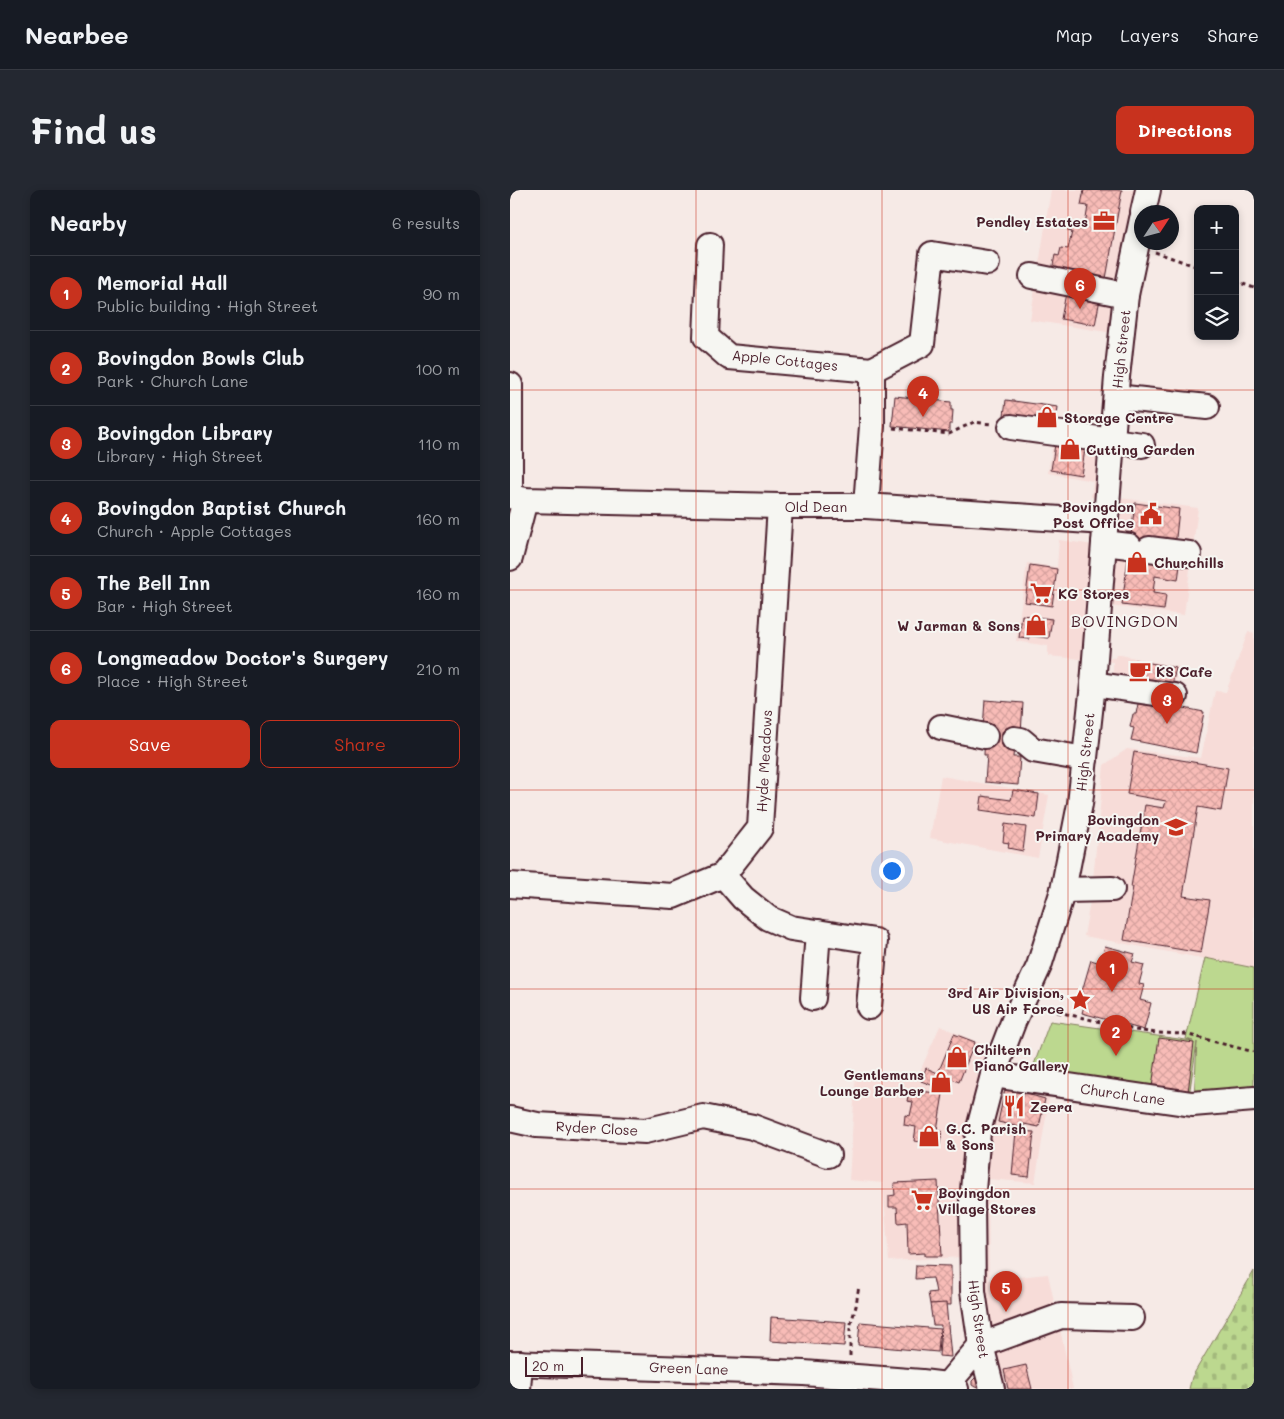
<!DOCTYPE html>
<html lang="en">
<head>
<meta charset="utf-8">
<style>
  body { margin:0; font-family:Mali,sans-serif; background:#242831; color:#f1f3f6 }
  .controls { position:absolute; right:15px; top:15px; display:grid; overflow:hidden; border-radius:10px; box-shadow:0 2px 8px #0003 }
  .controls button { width:45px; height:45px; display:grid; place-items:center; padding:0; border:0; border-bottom:1px solid #363941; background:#171b24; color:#f1f3f6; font:25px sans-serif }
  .compass { position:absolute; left:624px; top:15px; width:45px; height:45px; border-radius:50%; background:#171b24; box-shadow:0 2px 8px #0003; rotate:54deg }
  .scale { position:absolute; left:15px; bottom:12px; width:58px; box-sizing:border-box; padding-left:5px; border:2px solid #4a1f2b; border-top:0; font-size:14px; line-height:18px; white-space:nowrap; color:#4a1f2b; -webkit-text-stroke:4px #f6f6f2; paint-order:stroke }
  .you { position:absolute; left:381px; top:680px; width:18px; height:18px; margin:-12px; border:4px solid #fff; border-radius:50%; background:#1a73e8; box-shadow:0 0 0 8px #1a73e833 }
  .badge { display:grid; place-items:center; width:32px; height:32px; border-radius:50%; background:#c8321e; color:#fff; font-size:16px; font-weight:700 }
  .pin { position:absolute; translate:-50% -41px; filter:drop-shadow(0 1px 2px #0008) }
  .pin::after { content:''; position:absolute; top:26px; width:18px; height:15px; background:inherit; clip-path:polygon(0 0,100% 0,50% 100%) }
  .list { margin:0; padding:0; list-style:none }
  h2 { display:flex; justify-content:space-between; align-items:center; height:65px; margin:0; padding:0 20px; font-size:21px }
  h2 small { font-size:16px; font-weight:400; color:#9ea1a6 }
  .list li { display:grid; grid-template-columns:32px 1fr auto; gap:15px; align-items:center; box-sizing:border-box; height:75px; padding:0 20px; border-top:1px solid #363941 }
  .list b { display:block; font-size:19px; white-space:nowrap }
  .list p { margin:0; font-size:16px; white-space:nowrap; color:#9ea1a6 }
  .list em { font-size:16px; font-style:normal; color:#9ea1a6 }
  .actions { display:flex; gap:10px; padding:15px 20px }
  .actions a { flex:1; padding:11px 0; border:1px solid #c8321e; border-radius:10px; text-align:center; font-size:18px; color:#c8321e }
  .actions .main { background:#c8321e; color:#fff }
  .icon { flex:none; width:28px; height:28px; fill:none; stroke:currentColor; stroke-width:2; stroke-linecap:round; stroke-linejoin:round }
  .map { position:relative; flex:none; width:744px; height:1199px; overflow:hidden; border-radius:10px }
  header { display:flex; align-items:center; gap:30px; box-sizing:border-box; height:70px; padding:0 25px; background:#171b24; border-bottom:1px solid #363941 }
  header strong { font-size:24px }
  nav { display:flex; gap:28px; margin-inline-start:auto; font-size:18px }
  .intro { display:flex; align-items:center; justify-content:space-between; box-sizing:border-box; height:120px; padding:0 30px }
  h1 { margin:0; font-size:35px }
  .button { padding:12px 22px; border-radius:10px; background:#c8321e; color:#fff; font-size:18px; font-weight:700 }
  main { display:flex; gap:30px; padding:0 30px }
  aside { flex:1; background:#171b24; border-radius:10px; box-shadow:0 2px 8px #0003 }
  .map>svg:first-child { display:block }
  .built { fill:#f7dcd8 }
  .cemetery { fill:url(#cemetery-stones); stroke:#837c5d }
  .park { fill:#bcd88f; stroke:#837c5d }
  .building { fill:url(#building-cross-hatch); stroke:#4a1f2b }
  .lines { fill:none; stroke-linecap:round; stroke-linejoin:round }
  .minor-casing { stroke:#4a1f2b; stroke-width:28 }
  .path { stroke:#4a1f2b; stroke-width:3; stroke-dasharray:4 4; stroke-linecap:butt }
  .minor { stroke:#f6f6f2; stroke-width:24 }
  .grid { fill:none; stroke:#c8321e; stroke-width:1; stroke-opacity:0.55 }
  .labels { text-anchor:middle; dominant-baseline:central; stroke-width:4; stroke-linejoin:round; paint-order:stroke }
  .poi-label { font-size:14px; font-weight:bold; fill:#4a1f2b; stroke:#f6f6f2; text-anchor:start }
  .street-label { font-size:14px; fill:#4a1f2b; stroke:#f6f6f2 }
  .quarter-label { font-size:16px; letter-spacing:1px; fill:#4a1f2b; stroke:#f6f6f2 }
</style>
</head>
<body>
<header>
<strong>Nearbee</strong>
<nav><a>Map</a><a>Layers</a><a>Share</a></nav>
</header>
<div class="intro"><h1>Find us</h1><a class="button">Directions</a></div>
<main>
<aside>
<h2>Nearby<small>6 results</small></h2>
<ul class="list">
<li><span class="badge">1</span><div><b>Memorial Hall</b><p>Public building · High Street</p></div><em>90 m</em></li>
<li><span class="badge">2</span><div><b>Bovingdon Bowls Club</b><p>Park · Church Lane</p></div><em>100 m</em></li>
<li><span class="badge">3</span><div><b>Bovingdon Library</b><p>Library · High Street</p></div><em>110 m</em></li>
<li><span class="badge">4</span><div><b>Bovingdon Baptist Church</b><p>Church · Apple Cottages</p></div><em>160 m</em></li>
<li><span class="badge">5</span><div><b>The Bell Inn</b><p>Bar · High Street</p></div><em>160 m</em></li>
<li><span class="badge">6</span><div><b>Longmeadow Doctor's Surgery</b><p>Place · High Street</p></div><em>210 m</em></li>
</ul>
<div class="actions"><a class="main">Save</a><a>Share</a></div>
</aside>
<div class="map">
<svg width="744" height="1199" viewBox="0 0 744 1199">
  <defs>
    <pattern id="cemetery-stones" width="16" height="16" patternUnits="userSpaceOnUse" patternTransform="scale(1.25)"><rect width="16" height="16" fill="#bcd88f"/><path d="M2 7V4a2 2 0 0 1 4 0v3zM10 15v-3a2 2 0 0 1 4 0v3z" fill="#a3b97c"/></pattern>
    <pattern id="building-cross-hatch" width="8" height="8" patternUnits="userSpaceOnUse" patternTransform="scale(1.25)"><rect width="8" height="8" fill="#f8bcb7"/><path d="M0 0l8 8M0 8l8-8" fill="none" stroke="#d6a19e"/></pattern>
  </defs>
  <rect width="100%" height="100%" fill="#f6eae6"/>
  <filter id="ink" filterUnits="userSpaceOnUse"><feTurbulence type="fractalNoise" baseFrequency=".02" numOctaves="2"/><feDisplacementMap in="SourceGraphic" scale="10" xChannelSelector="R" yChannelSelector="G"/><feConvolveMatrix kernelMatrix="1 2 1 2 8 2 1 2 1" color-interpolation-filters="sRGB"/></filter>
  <g filter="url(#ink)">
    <!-- built -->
    <g class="built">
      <path d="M 541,0 L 630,0 L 603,143 L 520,130 Z"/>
      <path d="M 544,245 L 594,253 L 586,305 L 688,318 L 674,425 L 583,414 L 578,466 L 605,468 L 606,464 L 668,477 L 664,497 L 603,489 L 603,472 L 538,466 L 538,456 L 506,451 L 517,373 L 547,377 L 549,350 L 605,358 L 611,311 L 581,307 L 583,291 L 538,283 Z"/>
      <path d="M 738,442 L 744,443 L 744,778 L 574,746 L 582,700 L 594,575 L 617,559 L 691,568 L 705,501 L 716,502 Z"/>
      <path d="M 431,586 L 539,605 L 528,668 L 420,648 Z"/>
      <path d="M 430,836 L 477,856 L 466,885 L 491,890 L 540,903 L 525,993 L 478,989 L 479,1090 L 538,1084 L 563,1199 L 492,1199 L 479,1152 L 470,1066 L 379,1071 L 373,993 L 339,990 L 346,881 L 407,888 Z"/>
    </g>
    <!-- cemetery -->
    <path class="cemetery" d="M 744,1081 L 744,1199 L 679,1199 L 682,1187 Z"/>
    <!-- park -->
    <path class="park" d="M 695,768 L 744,778 L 744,904 L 684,910 L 687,852 L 679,906 L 522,880 L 540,831 L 683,851 L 676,849 Z"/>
    <!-- building -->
    <g class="building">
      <path d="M 574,0 L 612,0 L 595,94 L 541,86 L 545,65 L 549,66 L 551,58 L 558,59 L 562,42 L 558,41 L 559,32 L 575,35 L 578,16 L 571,15 Z"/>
      <path d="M 556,103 L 590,109 L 585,135 L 551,129 Z"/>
      <path d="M 385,206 L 441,212 L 441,220 L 443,220 L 442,234 L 439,234 L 439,242 L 382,236 Z"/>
      <path d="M 496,210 L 548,217 L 545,240 L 493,233 Z"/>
      <path d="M 546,248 L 576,253 L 571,285 L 541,280 Z"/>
      <path d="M 625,313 L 669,319 L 665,357 L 671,368 L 668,390 L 645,386 L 643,403 L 656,405 L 654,420 L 612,415 Z"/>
      <path d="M 520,375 L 547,379 L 542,416 L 515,412 Z"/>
      <path d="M 512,425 L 542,429 L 539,448 L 521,446 L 520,449 L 509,448 Z"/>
      <path d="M 625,470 L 666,478 L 662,495 L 635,489 L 635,491 L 621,488 Z"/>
      <path d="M 629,509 L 694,522 L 686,563 L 621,550 L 624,538 L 620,537 L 623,524 L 626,524 Z"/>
      <path d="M 475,510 L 513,513 L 511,543 L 505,543 L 503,567 L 510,567 L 508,595 L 475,592 L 477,565 L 474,565 L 475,539 L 473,539 Z"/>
      <path d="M 624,562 L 718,578 L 711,621 L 688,617 L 673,706 L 700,710 L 691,763 L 614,750 L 623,697 L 621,697 L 635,615 L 654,618 L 656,611 L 617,604 Z"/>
      <path d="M 503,600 L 529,604 L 526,628 L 470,620 L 472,606 L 501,610 Z"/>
      <path d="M 495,634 L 516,637 L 513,661 L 498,658 L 499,653 L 493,652 Z"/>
      <path d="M 595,756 L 625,764 L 622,772 L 634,775 L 629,794 L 634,795 L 630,810 L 641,813 L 634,840 L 572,823 L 574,816 L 568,815 L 581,770 L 590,773 Z"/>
      <path d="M 444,844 L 465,852 L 449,892 L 428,883 Z"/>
      <path d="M 649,848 L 684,853 L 678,902 L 642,897 Z"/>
      <path d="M 416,878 L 442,889 L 437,901 L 411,891 Z"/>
      <path d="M 496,895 L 522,901 L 521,905 L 535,909 L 529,937 L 514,934 L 514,938 L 488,932 Z"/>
      <path d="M 403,900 L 433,904 L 427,940 L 432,941 L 430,955 L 404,951 L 406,937 L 394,935 L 395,925 L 400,926 L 403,912 L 397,911 L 399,902 L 403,902 Z"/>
      <path d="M 506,941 L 524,942 L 519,987 L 502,985 Z"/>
      <path d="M 428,991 L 432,1066 L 415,1066 L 415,1063 L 398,1064 L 397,1032 L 388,1033 L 387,1017 L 379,1017 L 379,1006 L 385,1005 L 384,993 Z"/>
      <path d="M 406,1075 L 441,1076 L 441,1115 L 420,1114 L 418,1103 L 426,1102 L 423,1088 L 405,1089 Z"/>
      <path d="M 436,1113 L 441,1167 L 429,1166 L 431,1135 L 423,1135 L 420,1114 Z"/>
      <path d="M 261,1127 L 336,1132 L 334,1156 L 260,1151 Z"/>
      <path d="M 350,1132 L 430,1139 L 428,1162 L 348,1155 Z"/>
      <path d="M 516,1175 L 522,1199 L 498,1199 L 494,1180 Z"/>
      <path d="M 466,1187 L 467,1187 L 471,1196 L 469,1198 L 465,1197 L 462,1195 L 462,1191 Z"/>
    </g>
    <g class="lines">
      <!-- minor casing -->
      <g class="minor-casing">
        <g id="minor">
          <path d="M 633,22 L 638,0"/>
          <path d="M 200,55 L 196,147 L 219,167 L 362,180"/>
          <path d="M 522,86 L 616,105"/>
          <path d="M 0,195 L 0,306"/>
          <path d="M 606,207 L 697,217"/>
          <path d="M 501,237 L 632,255"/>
          <path d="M 0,306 L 15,310 L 270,316 L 356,316 L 595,332"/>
          <path d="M 356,316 L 362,236 L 362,180 L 412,154 L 422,64 L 477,73"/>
          <path d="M 594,353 L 619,356"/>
          <path d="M 639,359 L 679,364"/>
          <path d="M 0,368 L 15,310"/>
          <path d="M 583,494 L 665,506"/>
          <path d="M 431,537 L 475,546"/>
          <path d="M 504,549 L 511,550 L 523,560 L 575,569"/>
          <path d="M 213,685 L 233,708 L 258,728 L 281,738 L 365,751 L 359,817"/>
          <path d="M 0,695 L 163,706 L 213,685 L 250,638 L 270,316"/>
          <path d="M 553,700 L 602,699"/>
          <path d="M 303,808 L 308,742"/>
          <path d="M 483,885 L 682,914 L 744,909"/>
          <path d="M 0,929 L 27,935 L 135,941 L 193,927 L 243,937 L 318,965"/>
          <path d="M 0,1173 L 294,1183 L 412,1192 L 437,1195 L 446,1199"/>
          <path d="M 437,1195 L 471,1155 L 551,1126 L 622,1128"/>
          <path d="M 8,1199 L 10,1173"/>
          <path d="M 482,1199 L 471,1155 L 463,1101 L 462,1012 L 468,942 L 483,885 L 504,830 L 529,776 L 553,700 L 570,614 L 583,494 L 607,187 L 616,105 L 632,29"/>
        </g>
      </g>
      <!-- path -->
      <g class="path">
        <path d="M 645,62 L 688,77"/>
        <path d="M 725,91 L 744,98"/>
        <path d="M 383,238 L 439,244 L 464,232 L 481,234"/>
        <path d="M 532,817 L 548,822 L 625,840 L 647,843 L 675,844 L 744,862"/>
        <path d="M 340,1166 L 340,1137 L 346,1116 L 349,1095"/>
      </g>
      <!-- minor -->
      <use href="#minor" class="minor"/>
    </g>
  </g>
  <!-- grid -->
  <path class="grid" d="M 186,0 L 186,1199M 372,0 L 372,1199M 558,0 L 558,1199M 0,200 L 744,200M 0,400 L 744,400M 0,600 L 744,600M 0,799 L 744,799M 0,999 L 744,999"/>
  <!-- icons -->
  <defs>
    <g id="office-bare" transform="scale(1.725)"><path d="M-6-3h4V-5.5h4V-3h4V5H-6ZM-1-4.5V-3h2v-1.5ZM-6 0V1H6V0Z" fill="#c8321e" stroke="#f6f6f2" stroke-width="2.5" paint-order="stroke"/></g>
    <g id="shop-bare" transform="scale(1.725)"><path d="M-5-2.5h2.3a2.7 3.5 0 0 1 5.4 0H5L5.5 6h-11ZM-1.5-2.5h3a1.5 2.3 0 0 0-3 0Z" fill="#c8321e" stroke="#f6f6f2" stroke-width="2.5" paint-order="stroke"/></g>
    <g id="civic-bare" transform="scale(1.725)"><path d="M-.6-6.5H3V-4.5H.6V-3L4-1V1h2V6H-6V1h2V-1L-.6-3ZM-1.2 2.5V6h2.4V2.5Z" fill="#c8321e" stroke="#f6f6f2" stroke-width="2.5" paint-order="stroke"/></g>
    <g id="supermarket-bare" transform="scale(1.725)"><path d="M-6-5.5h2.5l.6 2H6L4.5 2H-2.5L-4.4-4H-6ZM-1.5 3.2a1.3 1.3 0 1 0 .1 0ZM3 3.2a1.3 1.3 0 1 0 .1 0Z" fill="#c8321e" stroke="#f6f6f2" stroke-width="2.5" paint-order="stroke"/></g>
    <g id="cafe-bare" transform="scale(1.725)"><path d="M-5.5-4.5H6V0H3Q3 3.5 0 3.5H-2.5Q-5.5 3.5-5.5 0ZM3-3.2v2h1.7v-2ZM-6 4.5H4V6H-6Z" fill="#c8321e" stroke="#f6f6f2" stroke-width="2.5" paint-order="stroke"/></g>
    <g id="school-bare" transform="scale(1.725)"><path d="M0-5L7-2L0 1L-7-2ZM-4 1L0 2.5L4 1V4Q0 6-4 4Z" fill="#c8321e" stroke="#f6f6f2" stroke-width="2.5" paint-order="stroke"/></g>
    <g id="sight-bare" transform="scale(1.725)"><path d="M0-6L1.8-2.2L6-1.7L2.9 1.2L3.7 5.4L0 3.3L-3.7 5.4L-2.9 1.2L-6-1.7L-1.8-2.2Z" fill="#c8321e" stroke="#f6f6f2" stroke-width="2.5" paint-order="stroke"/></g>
    <g id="restaurant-bare" transform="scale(1.725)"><path d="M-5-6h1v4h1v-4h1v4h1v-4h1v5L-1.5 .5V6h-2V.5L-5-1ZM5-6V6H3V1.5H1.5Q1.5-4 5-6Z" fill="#c8321e" stroke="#f6f6f2" stroke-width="2.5" paint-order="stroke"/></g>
  </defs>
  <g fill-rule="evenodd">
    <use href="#office-bare" x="594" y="31"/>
    <use href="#shop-bare" x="537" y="227"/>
    <use href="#shop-bare" x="560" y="259"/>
    <use href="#civic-bare" x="641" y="324"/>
    <use href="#shop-bare" x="627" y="372"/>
    <use href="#supermarket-bare" x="531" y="403"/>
    <use href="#shop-bare" x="526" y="435"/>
    <use href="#cafe-bare" x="630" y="481"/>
    <use href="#school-bare" x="666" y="637"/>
    <use href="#sight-bare" x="570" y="810"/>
    <use href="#shop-bare" x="447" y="867"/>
    <use href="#shop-bare" x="431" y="892"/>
    <use href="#restaurant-bare" x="504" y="916"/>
    <use href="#shop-bare" x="419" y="946"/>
    <use href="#supermarket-bare" x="412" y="1010"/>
  </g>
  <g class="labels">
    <!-- poi labels -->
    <g class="poi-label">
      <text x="578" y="31" text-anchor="end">Pendley Estates</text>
      <text x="554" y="227">Storage Centre</text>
      <text x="576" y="259">Cutting Garden</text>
      <text x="624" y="316" text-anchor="end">Bovingdon<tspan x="624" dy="16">Post Office</tspan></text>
      <text x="644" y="372">Churchills</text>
      <text x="548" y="403">KG Stores</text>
      <text x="510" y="435" text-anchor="end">W Jarman &amp; Sons</text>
      <text x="646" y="481">KS Cafe</text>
      <text x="649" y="629" text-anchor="end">Bovingdon<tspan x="649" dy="16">Primary Academy</tspan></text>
      <text x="554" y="802" text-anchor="end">3rd Air Division,<tspan x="554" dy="16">US Air Force</tspan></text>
      <text x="464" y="859">Chiltern<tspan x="464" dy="16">Piano Gallery</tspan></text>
      <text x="414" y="884" text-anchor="end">Gentlemans<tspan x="414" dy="16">Lounge Barber</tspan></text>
      <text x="520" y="916">Zeera</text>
      <text x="436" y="938">G.C. Parish<tspan x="436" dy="16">&amp; Sons</tspan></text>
      <text x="428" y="1002">Bovingdon<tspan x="428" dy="16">Village Stores</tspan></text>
    </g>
    <!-- street labels -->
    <g class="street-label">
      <text transform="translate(611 159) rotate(-84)">High Street</text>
      <text transform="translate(275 170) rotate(6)">Apple Cottages</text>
      <text x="306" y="316">Old Dean</text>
      <text transform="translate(575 562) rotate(-84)">High Street</text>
      <text transform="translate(254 571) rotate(-87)">Hyde Meadows</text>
      <text transform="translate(613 904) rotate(8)">Church Lane</text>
      <text transform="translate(87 938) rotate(3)">Ryder Close</text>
      <text transform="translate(469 1129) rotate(82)">High Street</text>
      <text transform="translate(179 1178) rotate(2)">Green Lane</text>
    </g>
    <!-- quarter labels -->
    <g class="quarter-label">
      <text x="615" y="430">BOVINGDON</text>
    </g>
  </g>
</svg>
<div class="controls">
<button>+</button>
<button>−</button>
<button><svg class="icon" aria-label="layers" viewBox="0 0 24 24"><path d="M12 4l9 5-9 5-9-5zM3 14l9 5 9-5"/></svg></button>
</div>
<svg class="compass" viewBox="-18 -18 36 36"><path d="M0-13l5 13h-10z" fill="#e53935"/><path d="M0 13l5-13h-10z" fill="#9ea1a6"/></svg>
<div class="scale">20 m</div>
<div class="you"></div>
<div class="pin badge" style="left:602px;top:802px">1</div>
<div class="pin badge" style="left:606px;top:866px">2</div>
<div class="pin badge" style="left:657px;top:534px">3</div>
<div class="pin badge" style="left:413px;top:227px">4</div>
<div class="pin badge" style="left:496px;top:1122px">5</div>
<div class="pin badge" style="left:570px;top:119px">6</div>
</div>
</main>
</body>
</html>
